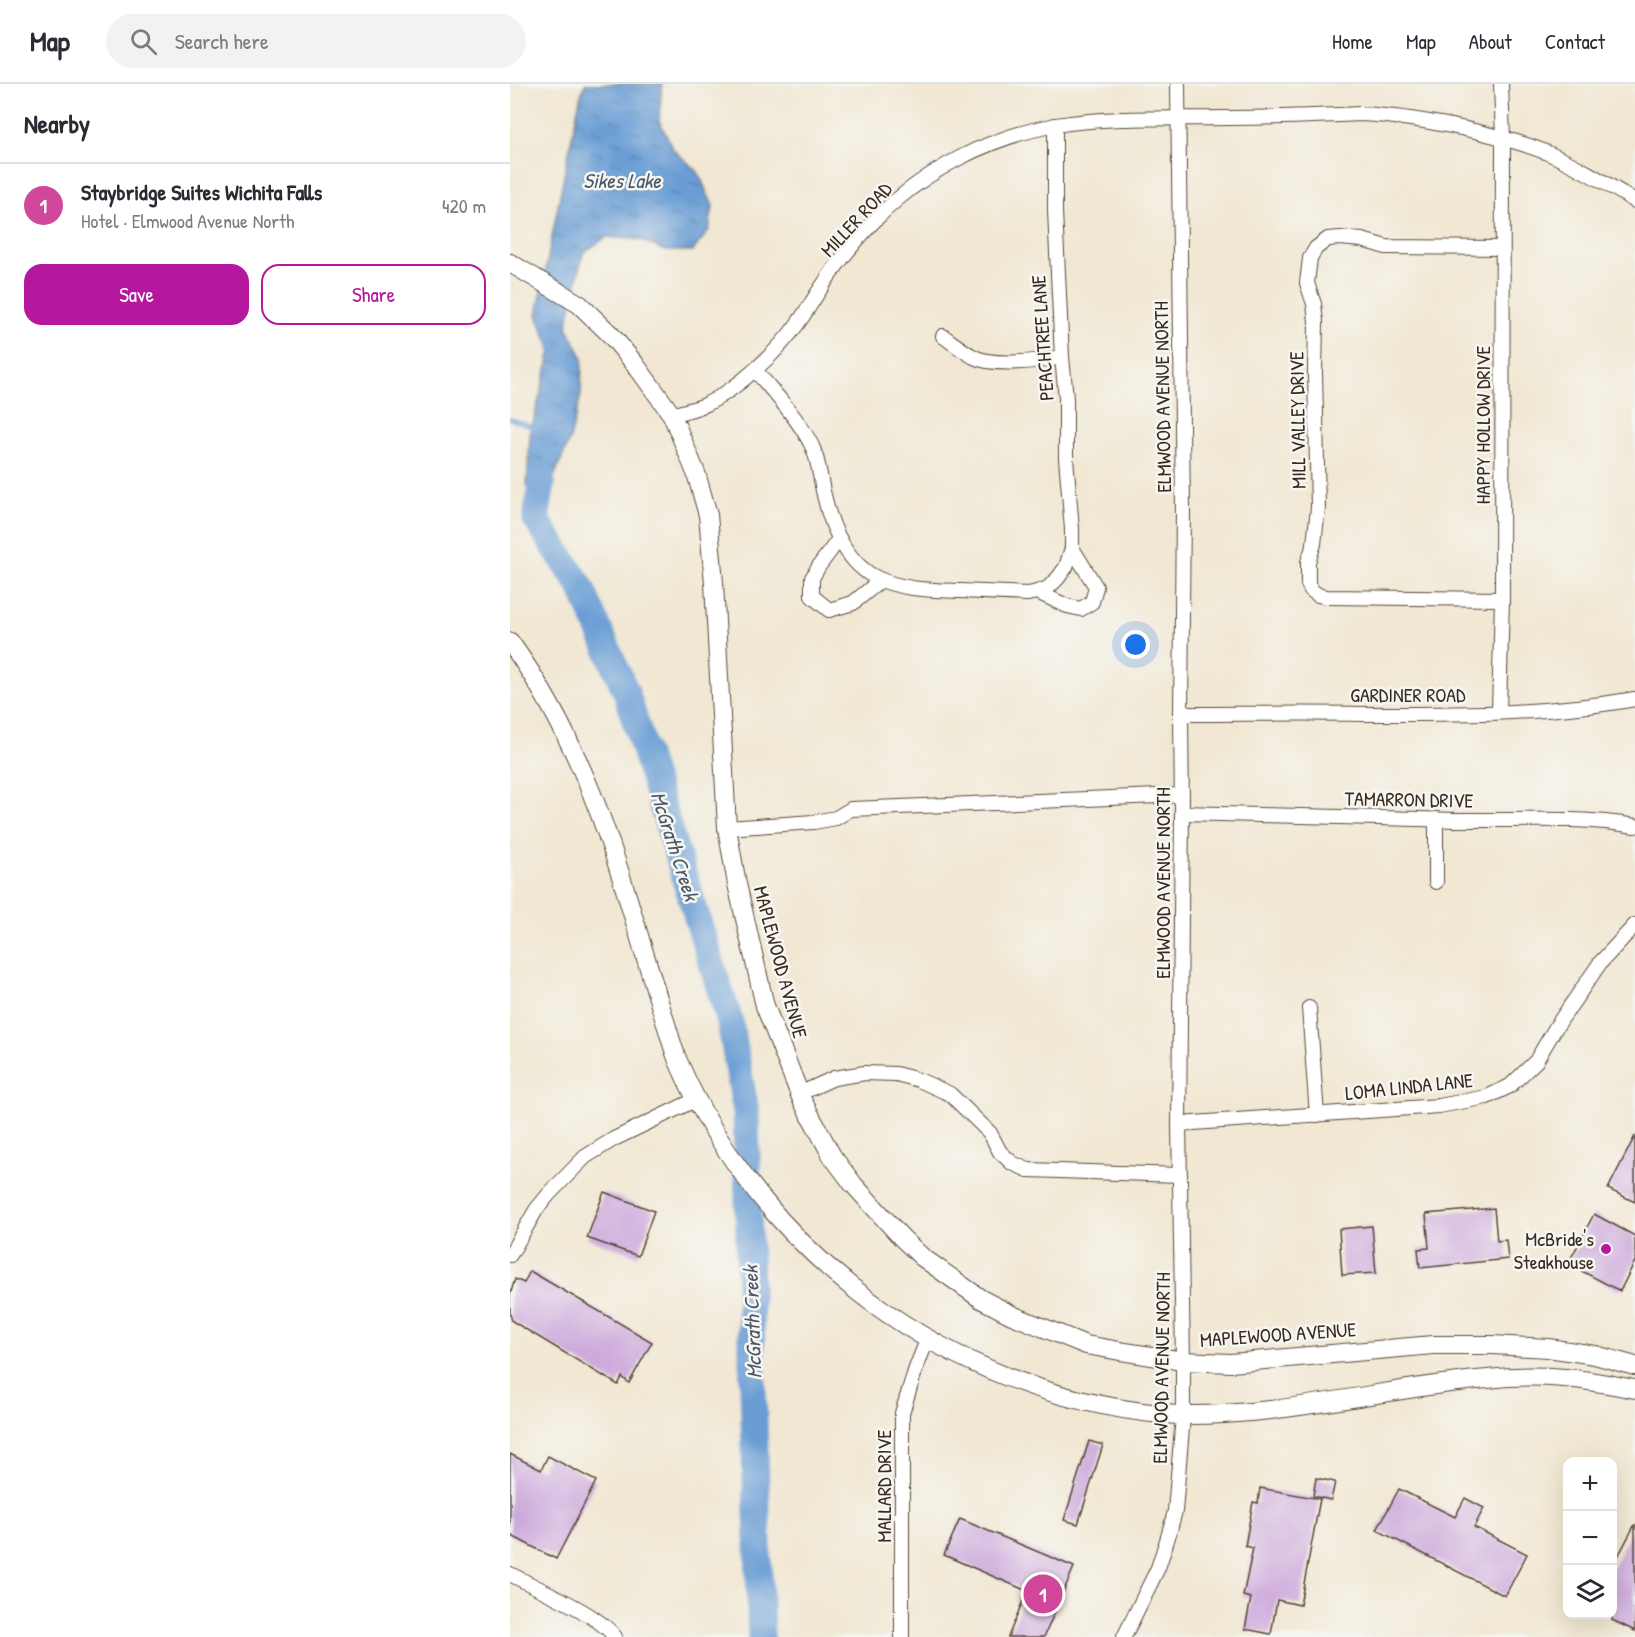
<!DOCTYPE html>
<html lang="en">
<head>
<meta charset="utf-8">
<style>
  body { margin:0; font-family:"Patrick Hand",sans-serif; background:#f2f2f3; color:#2b2b33 }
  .controls { position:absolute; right:18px; bottom:18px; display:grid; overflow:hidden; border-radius:12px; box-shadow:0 6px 24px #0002 }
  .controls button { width:54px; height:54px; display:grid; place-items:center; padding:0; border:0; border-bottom:2px solid #e1e1e2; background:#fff; color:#2b2b33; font:30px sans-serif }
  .you { position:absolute; left:626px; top:561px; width:21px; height:21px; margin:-15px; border:4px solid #fff; border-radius:50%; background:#1a73e8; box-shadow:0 0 0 9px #1a73e833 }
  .badge { display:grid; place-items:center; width:39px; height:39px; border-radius:50%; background:#b5179e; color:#fff; font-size:20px; font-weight:700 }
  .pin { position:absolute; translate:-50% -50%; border:3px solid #fff; box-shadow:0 2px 6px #0006 }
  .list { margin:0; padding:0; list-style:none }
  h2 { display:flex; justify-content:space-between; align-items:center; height:78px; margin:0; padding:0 24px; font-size:26px }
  h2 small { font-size:20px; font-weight:400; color:#7c7c81 }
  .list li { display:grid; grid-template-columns:39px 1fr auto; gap:18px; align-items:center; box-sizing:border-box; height:84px; padding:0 24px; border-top:2px solid #e1e1e2 }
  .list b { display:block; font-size:22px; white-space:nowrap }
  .list p { margin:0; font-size:20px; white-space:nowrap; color:#7c7c81 }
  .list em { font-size:20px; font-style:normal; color:#7c7c81 }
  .actions { display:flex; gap:12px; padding:18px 24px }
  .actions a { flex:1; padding:14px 0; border:2px solid #b5179e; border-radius:18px; text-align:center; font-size:21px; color:#b5179e }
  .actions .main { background:#b5179e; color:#fff }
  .icon { flex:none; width:33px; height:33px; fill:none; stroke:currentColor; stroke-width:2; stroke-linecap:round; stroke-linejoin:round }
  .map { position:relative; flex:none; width:1125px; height:1553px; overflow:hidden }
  header { display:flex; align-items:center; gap:36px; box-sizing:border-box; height:84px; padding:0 30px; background:#fff; border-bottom:2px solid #e1e1e2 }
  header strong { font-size:28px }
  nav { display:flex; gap:33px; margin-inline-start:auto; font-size:21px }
  .search { width:420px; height:54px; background:#f2f2f3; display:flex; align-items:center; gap:15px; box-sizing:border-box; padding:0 21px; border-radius:33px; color:#7c7c81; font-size:22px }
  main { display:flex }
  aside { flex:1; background:#fff }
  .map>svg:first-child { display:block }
  .water { fill:url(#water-ripples); stroke:#526479; stroke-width:1.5 }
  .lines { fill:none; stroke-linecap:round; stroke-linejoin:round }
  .stream { stroke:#699dd4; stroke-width:4.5 }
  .river { stroke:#699dd4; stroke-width:27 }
  .building { fill:#ceaadc }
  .street-casing { stroke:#564639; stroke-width:16 }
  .secondary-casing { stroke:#564639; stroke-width:20 }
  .street { stroke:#fff; stroke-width:14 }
  .secondary { stroke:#fff; stroke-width:18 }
  .poi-dot { fill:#b5179e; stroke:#f6f6f2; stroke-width:2 }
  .labels { text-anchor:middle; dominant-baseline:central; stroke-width:5; stroke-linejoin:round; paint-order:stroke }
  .street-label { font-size:20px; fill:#3b2a1e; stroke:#f6f6f2 }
  .poi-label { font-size:20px; fill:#3b2a1e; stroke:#f6f6f2; text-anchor:end }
  .water-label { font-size:21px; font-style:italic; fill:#4d5867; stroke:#f6f6f2 }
</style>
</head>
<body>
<header>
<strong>Map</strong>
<div class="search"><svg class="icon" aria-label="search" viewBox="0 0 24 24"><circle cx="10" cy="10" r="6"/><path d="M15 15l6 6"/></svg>Search here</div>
<nav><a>Home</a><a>Map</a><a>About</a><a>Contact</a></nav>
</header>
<main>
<aside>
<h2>Nearby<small></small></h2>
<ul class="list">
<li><span class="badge" style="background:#d1479c">1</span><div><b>Staybridge Suites Wichita Falls</b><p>Hotel · Elmwood Avenue North</p></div><em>420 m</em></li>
</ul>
<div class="actions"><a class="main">Save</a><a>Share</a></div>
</aside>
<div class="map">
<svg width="1125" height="1553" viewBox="0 0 1125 1553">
  <defs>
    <pattern id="water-ripples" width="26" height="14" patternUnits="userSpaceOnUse" patternTransform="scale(1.5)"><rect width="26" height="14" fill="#699dd4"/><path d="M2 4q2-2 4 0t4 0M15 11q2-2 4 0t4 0" fill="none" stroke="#5880ab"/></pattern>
  </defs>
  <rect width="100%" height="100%" fill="#f6f6f2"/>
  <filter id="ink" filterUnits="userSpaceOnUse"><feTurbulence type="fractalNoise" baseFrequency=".0167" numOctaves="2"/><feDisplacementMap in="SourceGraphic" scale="12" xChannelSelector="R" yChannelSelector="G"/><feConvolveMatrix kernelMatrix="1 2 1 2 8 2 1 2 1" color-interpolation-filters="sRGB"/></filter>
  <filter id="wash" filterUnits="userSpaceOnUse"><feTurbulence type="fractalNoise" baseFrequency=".008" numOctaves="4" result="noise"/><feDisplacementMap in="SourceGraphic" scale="24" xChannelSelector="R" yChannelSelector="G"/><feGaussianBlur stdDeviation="1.35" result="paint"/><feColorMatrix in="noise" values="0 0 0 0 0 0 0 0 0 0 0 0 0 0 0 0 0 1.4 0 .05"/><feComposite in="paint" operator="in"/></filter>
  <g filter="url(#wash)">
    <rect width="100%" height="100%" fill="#f1e7d2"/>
    <!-- water -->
    <path class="water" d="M 75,0 L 152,0 L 149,36 L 163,65 L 188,88 L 203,122 L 199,146 L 183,167 L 155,167 L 131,156 L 97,153 L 73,169 L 57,242 L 72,273 L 71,311 L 60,355 L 26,435 L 17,400 L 20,351 L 41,267 L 27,231 L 51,106 L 70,14 Z"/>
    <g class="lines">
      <!-- stream -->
      <path class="stream" d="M 0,335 L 26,344"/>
      <!-- river -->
      <path class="river" d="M 32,398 L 26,435 L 71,503 L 116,608 L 220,938 L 236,1028 L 240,1211 L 251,1553"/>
    </g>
    <g id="blocks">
      <!-- building -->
      <g class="building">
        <path d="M 1125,1052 L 1125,1118 L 1098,1105 Z"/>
        <path d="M 94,1108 L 144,1127 L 128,1172 L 77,1154 Z"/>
        <path d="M 984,1124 L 987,1157 L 996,1156 L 998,1175 L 910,1184 L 908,1165 L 919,1164 L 916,1130 Z"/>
        <path d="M 1084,1130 L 1125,1152 L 1125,1177 L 1110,1207 L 1058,1180 Z"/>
        <path d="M 862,1142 L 866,1189 L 832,1191 L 829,1145 Z"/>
        <path d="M 20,1187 L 142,1258 L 119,1299 L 112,1293 L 108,1301 L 2,1237 L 0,1230 L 0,1211 L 5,1195 L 14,1199 Z"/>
        <path d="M 579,1357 L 593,1361 L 568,1440 L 554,1436 Z"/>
        <path d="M 0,1370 L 31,1386 L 38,1372 L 86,1397 L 46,1475 L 0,1451 Z"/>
        <path d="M 806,1394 L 825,1398 L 821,1416 L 803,1412 Z"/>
        <path d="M 750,1404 L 810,1415 L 790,1521 L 767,1516 L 761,1550 L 735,1545 L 741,1514 L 733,1512 L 743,1464 L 735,1462 L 743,1418 L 748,1419 Z"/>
        <path d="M 889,1405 L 945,1433 L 955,1414 L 974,1424 L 964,1443 L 1017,1470 L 995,1512 L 867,1446 Z"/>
        <path d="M 450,1435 L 564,1483 L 534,1553 L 498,1553 L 517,1507 L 434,1471 Z"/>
        <path d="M 1125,1440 L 1125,1547 L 1102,1536 L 1102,1484 Z"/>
      </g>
    </g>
  </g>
  <g filter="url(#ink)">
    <use href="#blocks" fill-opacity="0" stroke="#564639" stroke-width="1.5"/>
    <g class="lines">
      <!-- street casing -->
      <g class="street-casing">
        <g id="street">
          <path d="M 433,252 C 443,259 453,267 464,273 C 484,283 530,277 552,273"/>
          <path d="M 245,286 C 265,310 288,334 302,362 C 310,379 310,398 315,415 C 322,446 339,482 369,495 C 394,506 423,506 450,507 C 473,508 496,509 518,510 L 527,508 L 538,504 L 548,494 L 556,483 L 562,464 L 562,445 L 556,374 L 556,314 L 552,273 L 545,127 L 545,41"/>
          <path d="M 162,331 C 173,327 186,325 197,320 C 228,304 268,268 288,239 C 297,227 304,214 313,201 C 328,178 348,154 367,134 C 415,86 479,53 546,41 C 603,32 661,35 718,34 C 762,34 806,32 850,30 C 890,32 930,39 969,48 C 993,54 1017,60 1040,70 C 1070,83 1097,100 1125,117"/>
          <path d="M 329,455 L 309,482 L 302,494 L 302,512 L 319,526 L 343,519 L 371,496"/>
          <path d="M 527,508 L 557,522 L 571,525 L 582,518 L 586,503 L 562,464"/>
          <path d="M 992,515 L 817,513 L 808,511 L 801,506 L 798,500 L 798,478 L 804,460 L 808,424 L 805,288 L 806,238 L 804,220 L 797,199 L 800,174 L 806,164 L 818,155 L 830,154 L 852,156 L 876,163 L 992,164"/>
          <path d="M 989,628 L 992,515 L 993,54 L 991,0"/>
          <path d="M 671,630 C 732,630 792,629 853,630 C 944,630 1035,631 1125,615"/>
          <path d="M 672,729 C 764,731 855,734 947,736 C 1006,737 1066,732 1125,742"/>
          <path d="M 217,744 L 304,738 L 326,734 L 341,725 L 672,711"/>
          <path d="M 926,798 L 926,735"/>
          <path d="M 799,924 L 807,1031"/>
          <path d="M 289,1010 L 324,994 L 355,989 L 386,990 L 409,996 L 440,1010 L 480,1049 L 490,1068 L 502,1079 L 518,1086 L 670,1091"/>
          <path d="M 669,1040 L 929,1022 L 977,1013 L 1000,1002 L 1026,977 L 1046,943 L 1090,879 L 1125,841"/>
          <path d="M 0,1171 L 26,1126 L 39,1110 L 75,1073 L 104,1055 L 187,1015"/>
          <path d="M 0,1490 C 28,1505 87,1529 105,1553"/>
          <path d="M 392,1553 L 392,1329 L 406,1284 L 417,1256"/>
          <path d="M 614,1553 L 648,1484 L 658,1453 L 665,1427 L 673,1332 L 673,1277 L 669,1040 L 672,729 L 671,630 L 673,427 L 668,0"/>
        </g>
      </g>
      <!-- secondary casing -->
      <g class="secondary-casing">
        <g id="secondary">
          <path d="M 0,179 L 69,220 L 100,250 L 125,280 L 162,331 L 186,389 L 198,431 L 204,499 L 217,744 L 227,800 L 255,922 L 292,1016 L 322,1072 L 343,1100 L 392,1154 L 412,1173 L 471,1215 L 502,1231 L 576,1261 L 610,1267 L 673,1277 L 721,1279 L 923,1261 L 982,1261 L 1038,1264 L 1085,1271 L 1125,1282"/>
          <path d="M 0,558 C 43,617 74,684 98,753 C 111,790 122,828 133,865 C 141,890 148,915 156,940 C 160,952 163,965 168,977 C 252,1171 440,1309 651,1330 C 687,1333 724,1330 760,1326 C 833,1318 904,1301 977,1295 C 1002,1292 1030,1292 1055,1294 C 1079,1296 1102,1301 1125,1305"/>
        </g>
      </g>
      <!-- street -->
      <use href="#street" class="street"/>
      <!-- secondary -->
      <use href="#secondary" class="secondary"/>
    </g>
  </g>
  <!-- markers -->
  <circle class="poi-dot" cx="1096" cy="1165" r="6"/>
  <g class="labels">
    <!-- street labels -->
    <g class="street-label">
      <text transform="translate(346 135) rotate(-47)">MILLER ROAD</text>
      <text transform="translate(532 254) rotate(-94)">PEACHTREE LANE</text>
      <text transform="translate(652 313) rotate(-91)">ELMWOOD AVENUE NORTH</text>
      <text transform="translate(787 336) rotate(-91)">MILL VALLEY DRIVE</text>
      <text transform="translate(972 341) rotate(-90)">HAPPY HOLLOW DRIVE</text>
      <text x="898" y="610">GARDINER ROAD</text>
      <text transform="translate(899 715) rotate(1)">TAMARRON DRIVE</text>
      <text transform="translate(652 799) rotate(-90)">ELMWOOD AVENUE NORTH</text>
      <text transform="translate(271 878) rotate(75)">MAPLEWOOD AVENUE</text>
      <text transform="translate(899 1002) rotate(-6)">LOMA LINDA LANE</text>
      <text transform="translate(768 1250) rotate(-4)">MAPLEWOOD AVENUE</text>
      <text transform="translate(651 1284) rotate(-89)">ELMWOOD AVENUE NORTH</text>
      <text transform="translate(373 1402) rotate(-90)">MALLARD DRIVE</text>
    </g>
    <!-- poi labels -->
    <g class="poi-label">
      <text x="1084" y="1154">McBride's<tspan x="1084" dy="23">Steakhouse</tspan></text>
    </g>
    <!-- water labels -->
    <g class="water-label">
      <text x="112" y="96">Sikes Lake</text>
      <text transform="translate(165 762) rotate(72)">McGrath Creek</text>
      <text transform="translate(242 1238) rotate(-92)">McGrath Creek</text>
    </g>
  </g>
</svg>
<div class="controls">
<button>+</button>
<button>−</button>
<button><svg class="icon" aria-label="layers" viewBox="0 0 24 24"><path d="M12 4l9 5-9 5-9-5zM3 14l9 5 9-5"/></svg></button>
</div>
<div class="you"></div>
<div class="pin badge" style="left:533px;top:1510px;background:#d1479c">1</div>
</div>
</main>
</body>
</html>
